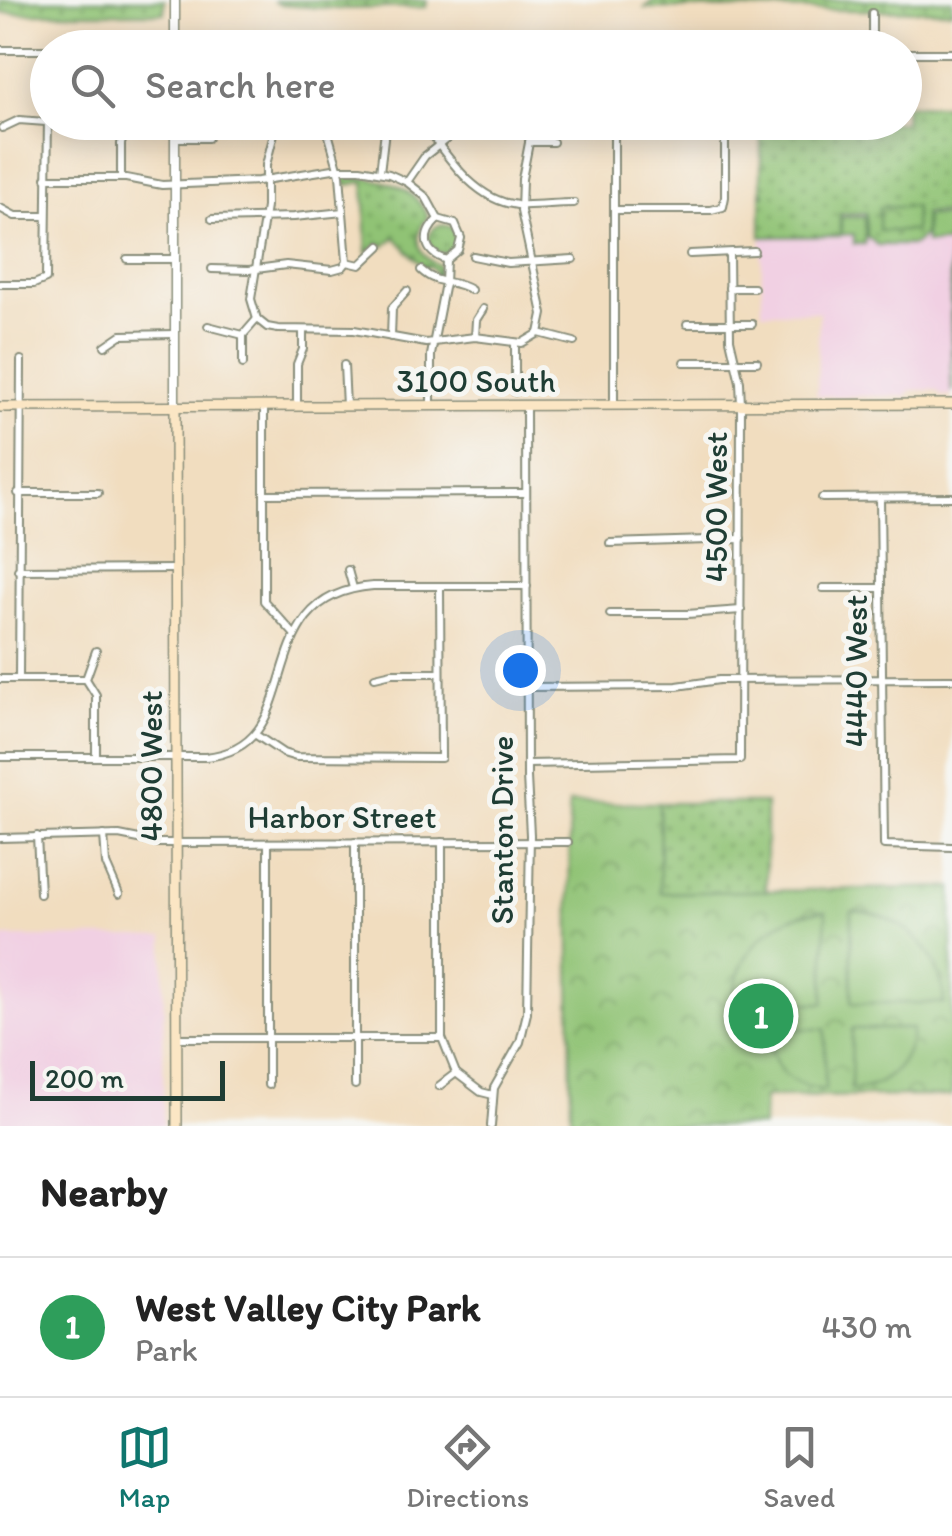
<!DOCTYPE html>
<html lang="en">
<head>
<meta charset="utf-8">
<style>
  body { margin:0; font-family:Itim,sans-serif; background:#f2f2f2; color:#222 }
  .scale { position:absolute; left:30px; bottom:25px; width:195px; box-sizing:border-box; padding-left:10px; border:5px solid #1f3d34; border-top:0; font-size:28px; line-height:35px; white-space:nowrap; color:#1f3d34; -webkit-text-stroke:8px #f6f6f2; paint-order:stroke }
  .you { position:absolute; left:520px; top:670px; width:35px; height:35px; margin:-25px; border:8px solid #fff; border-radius:50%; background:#1a73e8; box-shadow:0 0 0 15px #1a73e833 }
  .badge { display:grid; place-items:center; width:65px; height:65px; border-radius:50%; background:#0f766e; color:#fff; font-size:32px; font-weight:700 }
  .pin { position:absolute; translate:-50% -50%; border:5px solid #fff; box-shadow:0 2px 10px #0006 }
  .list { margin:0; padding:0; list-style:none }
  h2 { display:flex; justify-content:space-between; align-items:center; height:130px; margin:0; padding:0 40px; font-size:42px }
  h2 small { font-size:32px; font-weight:400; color:#767676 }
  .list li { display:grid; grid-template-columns:65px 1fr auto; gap:30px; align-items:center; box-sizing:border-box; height:140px; padding:0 40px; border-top:2px solid #e0e0e0 }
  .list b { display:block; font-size:38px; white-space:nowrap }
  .list p { margin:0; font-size:32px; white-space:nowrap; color:#767676 }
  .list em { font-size:32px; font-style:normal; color:#767676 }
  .icon { flex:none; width:55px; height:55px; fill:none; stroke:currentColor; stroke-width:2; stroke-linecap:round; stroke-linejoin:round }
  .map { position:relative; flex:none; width:952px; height:1126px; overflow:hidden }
  .search { position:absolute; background:#fff; box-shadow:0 5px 25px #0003; left:30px; right:30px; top:30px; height:110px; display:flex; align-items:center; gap:25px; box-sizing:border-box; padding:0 35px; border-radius:55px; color:#767676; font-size:38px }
  .sheet { height:270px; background:#fff }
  nav { display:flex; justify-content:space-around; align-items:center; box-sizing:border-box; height:140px; border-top:2px solid #e0e0e0; background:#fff; font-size:28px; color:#767676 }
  nav a { display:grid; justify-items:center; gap:5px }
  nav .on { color:#0f766e }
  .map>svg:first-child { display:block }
  .built { fill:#f1d0e3 }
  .grass { fill:url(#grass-dots); stroke:#588054; stroke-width:2.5 }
  .park { fill:url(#park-crowns); stroke:#588054; stroke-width:2.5 }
  .pitch { fill:#90c374; stroke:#588054; stroke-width:2.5 }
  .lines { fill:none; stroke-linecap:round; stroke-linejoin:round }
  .minor-casing { stroke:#888d7a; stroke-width:10 }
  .tertiary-casing { stroke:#888d7a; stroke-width:11 }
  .secondary-casing { stroke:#888d7a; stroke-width:12 }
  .minor { stroke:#fff; stroke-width:6 }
  .tertiary { stroke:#fff; stroke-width:8 }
  .secondary { stroke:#fbe6c4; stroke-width:9 }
  .labels { text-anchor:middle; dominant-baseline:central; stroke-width:10; stroke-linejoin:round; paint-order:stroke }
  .street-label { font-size:32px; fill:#1f3d34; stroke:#f6f6f2 }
</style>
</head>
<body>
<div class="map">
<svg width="952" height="1126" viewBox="0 0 952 1126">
  <defs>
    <pattern id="grass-dots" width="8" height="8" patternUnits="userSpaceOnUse" patternTransform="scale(2.5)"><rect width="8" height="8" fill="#90c374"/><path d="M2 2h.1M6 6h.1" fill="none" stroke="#75a060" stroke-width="1.8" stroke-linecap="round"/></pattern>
    <pattern id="park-crowns" width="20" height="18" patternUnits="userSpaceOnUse" patternTransform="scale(2.5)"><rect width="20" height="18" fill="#90c374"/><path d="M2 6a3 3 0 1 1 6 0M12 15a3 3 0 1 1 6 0" fill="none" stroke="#75a060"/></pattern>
  </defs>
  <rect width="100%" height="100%" fill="#f6f6f2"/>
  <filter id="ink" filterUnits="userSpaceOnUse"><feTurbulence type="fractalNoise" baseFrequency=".01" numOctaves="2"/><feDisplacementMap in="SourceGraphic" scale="20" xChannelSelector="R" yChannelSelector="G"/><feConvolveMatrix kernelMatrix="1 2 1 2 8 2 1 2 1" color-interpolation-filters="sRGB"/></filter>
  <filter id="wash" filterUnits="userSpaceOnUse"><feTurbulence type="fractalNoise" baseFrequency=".0048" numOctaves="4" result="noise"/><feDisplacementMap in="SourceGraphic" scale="40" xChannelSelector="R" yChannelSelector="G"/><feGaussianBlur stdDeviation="2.25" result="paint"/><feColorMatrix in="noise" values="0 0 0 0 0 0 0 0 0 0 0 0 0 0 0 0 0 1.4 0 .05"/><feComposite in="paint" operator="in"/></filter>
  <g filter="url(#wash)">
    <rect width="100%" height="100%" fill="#f1ddbf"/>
    <!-- built -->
    <g class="built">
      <path d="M 952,105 L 952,396 L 942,396 L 936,390 L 911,390 L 906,396 L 817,396 L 819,312 L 762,312 L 761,123 L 904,122 Z"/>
      <path d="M 2,937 L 164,937 L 163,1126 L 0,1126 Z"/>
    </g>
    <!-- grass -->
    <g class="grass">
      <rect x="0" y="0" width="164" height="13"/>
      <path d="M 427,0 L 426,7 L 338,9 L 281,5 L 273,1 Z"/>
      <path d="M 653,0 L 952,0 L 952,11 L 645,8 Z"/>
      <path d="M 905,105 L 952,105 L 952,392 L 949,213 L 924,213 L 924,235 L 914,245 L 877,245 L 867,236 L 866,213 L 840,214 L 840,236 L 761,237 L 761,194 L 765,195 L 764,191 L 761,192 L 761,123 L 904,122 Z"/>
      <path d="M 345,176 C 379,179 413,182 428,217 C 412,234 417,256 439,265 L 438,278 L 432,276 L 436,273 L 429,265 L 425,269 L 395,237 L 384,247 L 379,242 L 367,253 L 364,182 L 346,185 Z"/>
      <circle cx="443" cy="239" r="14"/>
      <path d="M 659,803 L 766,803 L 766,892 L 660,893 Z"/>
    </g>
    <!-- park -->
    <g class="park">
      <path d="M 879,207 L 915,207 L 914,231 L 879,231 Z"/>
      <path d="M 569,803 L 659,803 L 660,893 L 952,887 L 952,1096 L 764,1097 L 763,1126 L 571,1126 Z"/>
    </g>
    <!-- pitch -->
    <g class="pitch">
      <rect x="925" y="216" width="23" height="27"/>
      <path d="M 841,217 L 865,217 L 865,244 L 854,244 L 854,234 L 841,235 Z"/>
      <path d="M 826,911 L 824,1003 L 733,1003 C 736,950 774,913 826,911 Z"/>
      <path d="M 851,911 C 903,913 942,951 944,1003 L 852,1003 Z"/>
      <path d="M 770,1029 L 825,1029 L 825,1090 C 786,1085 770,1068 770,1029 Z"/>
      <path d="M 852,1029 L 912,1029 C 910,1064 886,1088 851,1090 Z"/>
    </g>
  </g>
  <g filter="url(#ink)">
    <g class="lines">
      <!-- minor casing -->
      <g class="minor-casing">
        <g id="minor">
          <path d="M 872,13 L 872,48"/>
          <path d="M 218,41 L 218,48"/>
          <path d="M 280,41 L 280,48"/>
          <path d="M 342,41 L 342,48"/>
          <path d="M 403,41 L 403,48"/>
          <path d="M 465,41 L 465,48"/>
          <path d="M 0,50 L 48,50"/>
          <path d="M 904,53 L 952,53"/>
          <path d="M 325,122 L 340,175 L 347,262"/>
          <path d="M 422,122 C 446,154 473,200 517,205 C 536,206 555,203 574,203"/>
          <path d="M 614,122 L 614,405"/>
          <path d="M 2,128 L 19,120 L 46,122"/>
          <path d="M 614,132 L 725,132"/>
          <path d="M 175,138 L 208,138"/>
          <path d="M 529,142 L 553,142"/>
          <path d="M 380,172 L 386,122"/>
          <path d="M 46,178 L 126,178 L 162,185 L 258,181 L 333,169 L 360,169 L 389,174 L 407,182 L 426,197 L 438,219"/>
          <path d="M 121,178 L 121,144 L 125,131"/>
          <path d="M 407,182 L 425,156 L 468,122"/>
          <path d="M 0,208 L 15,216 L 46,216"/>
          <path d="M 615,210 L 711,210 L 723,207 L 725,197 L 725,122"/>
          <path d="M 212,219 L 294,217 L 343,212"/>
          <path d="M 438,219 C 421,235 423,252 446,260"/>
          <path d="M 690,254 L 754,251"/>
          <path d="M 473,256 L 508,263 L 573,259"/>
          <path d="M 127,259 L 175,259"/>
          <path d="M 347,262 L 360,265 L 380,246"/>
          <path d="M 212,269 L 249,270 L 286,265 L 332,270 L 343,267 L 347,262"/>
          <path d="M 421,270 C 439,287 453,278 471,290"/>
          <path d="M 0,284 L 34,284 L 46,279 L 48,117"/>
          <path d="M 729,288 L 754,288"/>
          <path d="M 257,319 L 267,327 L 278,329 L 354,330 L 426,343 L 475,337 L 522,343 L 539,333 L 543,314 L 521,211 L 522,179 L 533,122"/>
          <path d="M 257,319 L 251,299 L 266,207 L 266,165 L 277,122"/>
          <path d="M 687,324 L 752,324"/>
          <path d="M 208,326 L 243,335"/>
          <path d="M 539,333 L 574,342"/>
          <path d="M 391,337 L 392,308 L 407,291"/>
          <path d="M 475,337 L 476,320 L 483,309"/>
          <path d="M 515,343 L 515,392"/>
          <path d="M 105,346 L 121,335 L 175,334"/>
          <path d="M 684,362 L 757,362"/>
          <path d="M 243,364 L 243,335 L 257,319"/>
          <path d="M 344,365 L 346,406"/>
          <path d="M 264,406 L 264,601 L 294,634"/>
          <path d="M 297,406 L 297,364 L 303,349 L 303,330"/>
          <path d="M 431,406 L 431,355 L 445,283 L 446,260 L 458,250 L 461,238 L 455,224 L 438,219"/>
          <path d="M 18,493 L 98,493"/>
          <path d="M 264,494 L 526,493"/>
          <path d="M 822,498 L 952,497"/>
          <path d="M 880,498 L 884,845 L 952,847"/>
          <path d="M 610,543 L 741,539"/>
          <path d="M 18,570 L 176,569"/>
          <path d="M 348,570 L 353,588"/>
          <path d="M 823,588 L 881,588"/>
          <path d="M 610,614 L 687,614 L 741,610"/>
          <path d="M 96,651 L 86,679 L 96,695 L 96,757"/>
          <path d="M 375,677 L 392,673 L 440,673"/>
          <path d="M 0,679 L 86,679"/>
          <path d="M 19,679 L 21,360"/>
          <path d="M 527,687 L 677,686 L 719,680 L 952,679"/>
          <path d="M 256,735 L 283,753 L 296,757 L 441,758 L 440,586"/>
          <path d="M 0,757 L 205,757 C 315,747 244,596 373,586 L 527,586"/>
          <path d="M 527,764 L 740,760 L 741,405 L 740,382 L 730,339 L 729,254"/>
          <path d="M 104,835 L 106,864 L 119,894"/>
          <path d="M 37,836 L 40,894"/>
          <path d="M 0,838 L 119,835 L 159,843 L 568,842"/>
          <path d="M 442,842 L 442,1038 L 456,1073 L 481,1092 L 493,1095"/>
          <path d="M 268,843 L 268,1085"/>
          <path d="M 176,1038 L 442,1038"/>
          <path d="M 355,1085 L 355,842"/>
          <path d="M 439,1086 L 456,1073"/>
          <path d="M 491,1126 L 494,1088 L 520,1042 L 527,1013 L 530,835 L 527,777 L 526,406"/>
        </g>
      </g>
      <!-- tertiary casing -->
      <g class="tertiary-casing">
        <g id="tertiary">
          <path d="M 175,0 L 175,48"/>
          <path d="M 175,122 L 175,407"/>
        </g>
      </g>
      <!-- secondary casing -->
      <g class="secondary-casing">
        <g id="secondary">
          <path d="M 0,407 L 952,404"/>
          <path d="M 175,407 L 177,1126"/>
        </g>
      </g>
      <!-- minor -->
      <use href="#minor" class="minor"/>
      <!-- tertiary -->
      <use href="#tertiary" class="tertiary"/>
      <!-- secondary -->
      <use href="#secondary" class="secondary"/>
    </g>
  </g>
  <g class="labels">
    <!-- street labels -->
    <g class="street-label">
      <text x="476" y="381">3100 South</text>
      <text transform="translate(716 507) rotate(-90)">4500 West</text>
      <text transform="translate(856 671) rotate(-90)">4440 West</text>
      <text transform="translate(151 766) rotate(-90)">4800 West</text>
      <text x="342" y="817">Harbor Street</text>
      <text transform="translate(502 830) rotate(-90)">Stanton Drive</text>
    </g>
  </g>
</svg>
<div class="scale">200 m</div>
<div class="you"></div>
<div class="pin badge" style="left:761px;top:1016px;background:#2e9e5b">1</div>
<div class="search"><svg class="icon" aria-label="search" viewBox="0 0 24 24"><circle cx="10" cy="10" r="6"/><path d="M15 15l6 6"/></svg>Search here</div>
</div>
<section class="sheet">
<h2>Nearby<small></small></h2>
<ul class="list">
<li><span class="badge" style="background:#2e9e5b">1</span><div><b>West Valley City Park</b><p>Park</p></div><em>430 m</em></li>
</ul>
</section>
<nav>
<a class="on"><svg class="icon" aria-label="map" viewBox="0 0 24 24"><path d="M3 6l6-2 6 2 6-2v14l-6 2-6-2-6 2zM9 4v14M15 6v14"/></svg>Map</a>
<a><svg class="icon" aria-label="directions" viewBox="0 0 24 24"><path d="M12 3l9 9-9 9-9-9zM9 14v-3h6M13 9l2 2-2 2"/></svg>Directions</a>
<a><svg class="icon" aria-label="saved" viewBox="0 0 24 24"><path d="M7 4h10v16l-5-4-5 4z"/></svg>Saved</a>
</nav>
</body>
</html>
